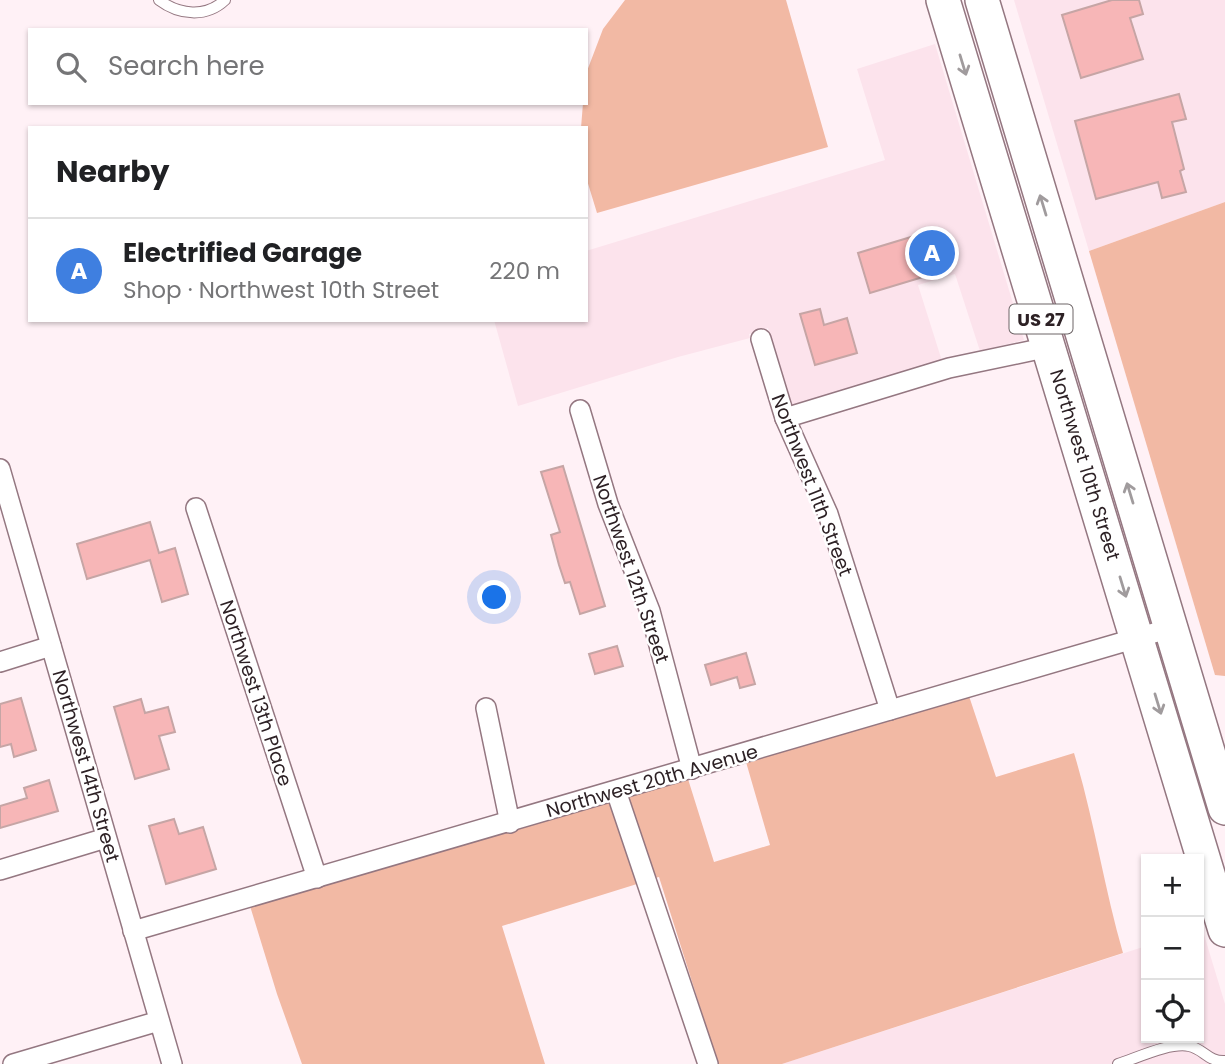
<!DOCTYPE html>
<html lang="en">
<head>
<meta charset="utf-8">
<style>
  body { margin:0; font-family:Poppins,sans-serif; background:#f6f6f6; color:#202124 }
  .controls { position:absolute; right:21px; bottom:21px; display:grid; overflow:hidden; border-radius:0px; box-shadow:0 2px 5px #0004 }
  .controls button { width:63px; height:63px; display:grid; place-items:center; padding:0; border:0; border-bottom:2px solid #e0e0e0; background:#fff; color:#202124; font:35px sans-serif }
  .you { position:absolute; left:495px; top:598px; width:24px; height:24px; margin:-18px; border:5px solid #fff; border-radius:50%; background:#1a73e8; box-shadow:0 0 0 10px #1a73e833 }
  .badge { display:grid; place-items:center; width:46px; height:46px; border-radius:50%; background:#2563eb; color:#fff; font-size:23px; font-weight:700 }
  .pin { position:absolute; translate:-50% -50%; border:4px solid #fff; box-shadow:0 2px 7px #0006 }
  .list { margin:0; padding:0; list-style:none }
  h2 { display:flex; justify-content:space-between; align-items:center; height:91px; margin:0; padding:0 28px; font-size:30px }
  h2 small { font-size:23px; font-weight:400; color:#757577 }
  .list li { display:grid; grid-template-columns:46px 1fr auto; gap:21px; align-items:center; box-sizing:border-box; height:105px; padding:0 28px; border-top:2px solid #e0e0e0 }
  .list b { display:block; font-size:26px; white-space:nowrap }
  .list p { margin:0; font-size:23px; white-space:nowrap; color:#757577 }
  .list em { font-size:23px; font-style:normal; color:#757577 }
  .icon { flex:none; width:38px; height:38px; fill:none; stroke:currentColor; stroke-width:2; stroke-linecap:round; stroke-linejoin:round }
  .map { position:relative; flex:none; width:1225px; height:1064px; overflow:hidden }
  .search { position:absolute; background:#fff; box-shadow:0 2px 5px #0004; left:28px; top:28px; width:560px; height:77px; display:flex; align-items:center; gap:18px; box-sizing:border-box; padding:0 24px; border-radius:0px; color:#757577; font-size:26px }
  .panel { position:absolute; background:#fff; box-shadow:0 2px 5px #0004; left:28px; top:126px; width:560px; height:196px; border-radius:0px }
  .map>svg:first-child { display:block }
  .built { fill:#fce3ec }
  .green { fill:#f2b9a4 }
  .building { fill:#f7b6b7; stroke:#c6a5a5; stroke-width:2 }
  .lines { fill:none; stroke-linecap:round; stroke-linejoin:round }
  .service-casing { stroke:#947781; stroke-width:12 }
  .minor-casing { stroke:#947781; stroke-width:22 }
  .trunk-casing { stroke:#947781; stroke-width:36 }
  .service { stroke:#fff; stroke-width:10 }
  .minor { stroke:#fff; stroke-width:19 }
  .trunk { stroke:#fff; stroke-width:33 }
  .oneway { stroke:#a09b9d }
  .labels { text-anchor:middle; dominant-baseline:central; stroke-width:5; stroke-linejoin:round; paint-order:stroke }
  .shield { fill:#fff; stroke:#6c6466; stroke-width:2 }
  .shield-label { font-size:18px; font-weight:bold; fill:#2d2125 }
  .street-label { font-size:19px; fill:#2d2125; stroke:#fff }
</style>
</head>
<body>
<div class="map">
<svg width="1225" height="1064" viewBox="0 0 1225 1064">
  <rect width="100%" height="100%" fill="#fff1f6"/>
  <!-- built -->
  <g class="built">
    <path d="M 1014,0 L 1225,0 L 1225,202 L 1089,251 Z"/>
    <path d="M 935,44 L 1024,340 L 980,351 L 955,274 L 918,285 L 942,361 L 792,406 L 768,328 L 749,334 L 750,338 L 678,357 L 518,406 L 494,320 L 586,320 L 586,251 L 885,160 L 857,69 Z"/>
    <path d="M 1202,928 L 1225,1004 L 1225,1064 L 782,1064 L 1146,946 L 1146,1038 L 1199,1038 L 1199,929 Z"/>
  </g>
  <!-- green -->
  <g class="green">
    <path d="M 625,0 L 786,0 L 828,147 L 597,213 L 586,177 L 586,128 L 581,128 L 583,103 L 586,103 L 587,71 L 603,29 Z"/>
    <path d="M 1225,202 L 1225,676 L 1215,675 L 1089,251 Z"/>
    <path d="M 969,696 L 996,777 L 1074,753 C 1094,819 1104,887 1123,953 L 782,1064 L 718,1064 L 659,877 L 655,878 L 628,796 L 688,779 L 714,862 L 770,845 L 746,762 Z"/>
    <path d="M 609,802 L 637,884 L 502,926 L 545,1064 L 302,1064 L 277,994 L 250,906 Z"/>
  </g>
  <!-- building -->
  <g class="building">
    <path d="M 1112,0 L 1139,0 L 1143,14 L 1130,18 L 1143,59 L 1081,78 L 1062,15 Z"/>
    <path d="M 1179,94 L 1186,119 L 1172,122 L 1184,169 L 1180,171 L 1186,192 L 1162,198 L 1158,182 L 1096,199 L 1075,121 Z"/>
    <path d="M 934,230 L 946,270 L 870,293 L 858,253 Z"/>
    <path d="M 820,309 L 824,325 L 847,318 L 857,353 L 815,365 L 800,314 Z"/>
    <path d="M 563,466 L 605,606 L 580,614 L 570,582 L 565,583 L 559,565 L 551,535 L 560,532 L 541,472 Z"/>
    <path d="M 150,522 L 159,553 L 175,548 L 188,594 L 162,602 L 150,560 L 87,579 L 77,544 Z"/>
    <path d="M 617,646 L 623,666 L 595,674 L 589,654 Z"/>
    <path d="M 746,653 L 755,684 L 740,688 L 737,677 L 711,685 L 705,665 Z"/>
    <path d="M 21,698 L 36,750 L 14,757 L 11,744 L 0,747 L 0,704 Z"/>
    <path d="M 141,699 L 145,713 L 168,707 L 175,732 L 159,736 L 169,769 L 135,779 L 114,707 Z"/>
    <path d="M 49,780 L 58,811 L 0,828 L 0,806 L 27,798 L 24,788 Z"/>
    <path d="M 174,819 L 179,834 L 203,827 L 216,869 L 166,884 L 149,826 Z"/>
  </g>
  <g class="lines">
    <!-- service casing -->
    <g class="service-casing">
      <g id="service">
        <path d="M 159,0 C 179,15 206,18 225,0"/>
        <path d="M 1118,1064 C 1137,1058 1170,1042 1189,1046 C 1204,1049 1208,1062 1225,1061"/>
      </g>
    </g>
    <!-- minor casing -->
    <g class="minor-casing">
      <g id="minor">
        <path d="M 761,339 L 785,418 L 828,514 L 890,710"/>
        <path d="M 580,410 L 608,504 L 650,611 L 692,769"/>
        <path d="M 785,418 L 949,368 L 1049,347"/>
        <path d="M 0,469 L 172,1064"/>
        <path d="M 196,508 L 317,878"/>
        <path d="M 0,662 L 51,646"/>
        <path d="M 486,708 L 510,823"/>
        <path d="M 616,791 L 708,1064"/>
        <path d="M 0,870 L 106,838"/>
        <path d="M 133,931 L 1171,628"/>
        <path d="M 13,1064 L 159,1021"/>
      </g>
    </g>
    <!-- trunk casing -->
    <g class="trunk-casing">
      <g id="trunk">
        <path d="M 943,0 L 1225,930"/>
        <path d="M 982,0 L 1225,808"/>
      </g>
    </g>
    <!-- service -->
    <use href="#service" class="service"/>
    <!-- minor -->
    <use href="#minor" class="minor"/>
    <!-- trunk -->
    <use href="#trunk" class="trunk"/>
  </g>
  <!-- one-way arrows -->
  <defs><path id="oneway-shaft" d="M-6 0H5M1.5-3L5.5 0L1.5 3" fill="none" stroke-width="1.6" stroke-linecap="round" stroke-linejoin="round" transform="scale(1.75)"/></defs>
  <g class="oneway">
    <use href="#oneway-shaft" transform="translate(963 65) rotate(73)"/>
    <use href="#oneway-shaft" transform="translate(1043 205) rotate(-107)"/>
    <use href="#oneway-shaft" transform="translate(1130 493) rotate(-107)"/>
    <use href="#oneway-shaft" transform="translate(1123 587) rotate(73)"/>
    <use href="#oneway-shaft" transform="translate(1158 704) rotate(73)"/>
  </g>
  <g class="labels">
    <!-- shield labels -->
    <rect class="shield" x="1009.5" y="304.5" width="63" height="29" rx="5"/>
    <g class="shield-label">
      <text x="1041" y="319">US 27</text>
    </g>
    <!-- street labels -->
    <g class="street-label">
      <text transform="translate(1085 465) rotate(73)">Northwest 10th Street</text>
      <text transform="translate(812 485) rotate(69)">Northwest 11th Street</text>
      <text transform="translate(631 569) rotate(71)">Northwest 12th Street</text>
      <text transform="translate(256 693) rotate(72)">Northwest 13th Place</text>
      <text transform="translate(86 766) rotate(74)">Northwest 14th Street</text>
      <text transform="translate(652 781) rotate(-16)">Northwest 20th Avenue</text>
    </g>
  </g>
</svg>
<div class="controls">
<button>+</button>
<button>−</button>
<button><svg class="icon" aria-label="locate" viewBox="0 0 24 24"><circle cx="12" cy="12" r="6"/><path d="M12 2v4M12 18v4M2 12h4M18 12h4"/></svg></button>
</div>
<div class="you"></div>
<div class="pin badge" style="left:932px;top:253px;background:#3f7fe0">A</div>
<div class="search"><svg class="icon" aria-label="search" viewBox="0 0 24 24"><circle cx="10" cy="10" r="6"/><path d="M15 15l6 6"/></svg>Search here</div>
<section class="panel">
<h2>Nearby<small></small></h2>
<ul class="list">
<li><span class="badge" style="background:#3f7fe0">A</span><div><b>Electrified Garage</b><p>Shop · Northwest 10th Street</p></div><em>220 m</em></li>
</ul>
</section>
</div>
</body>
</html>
